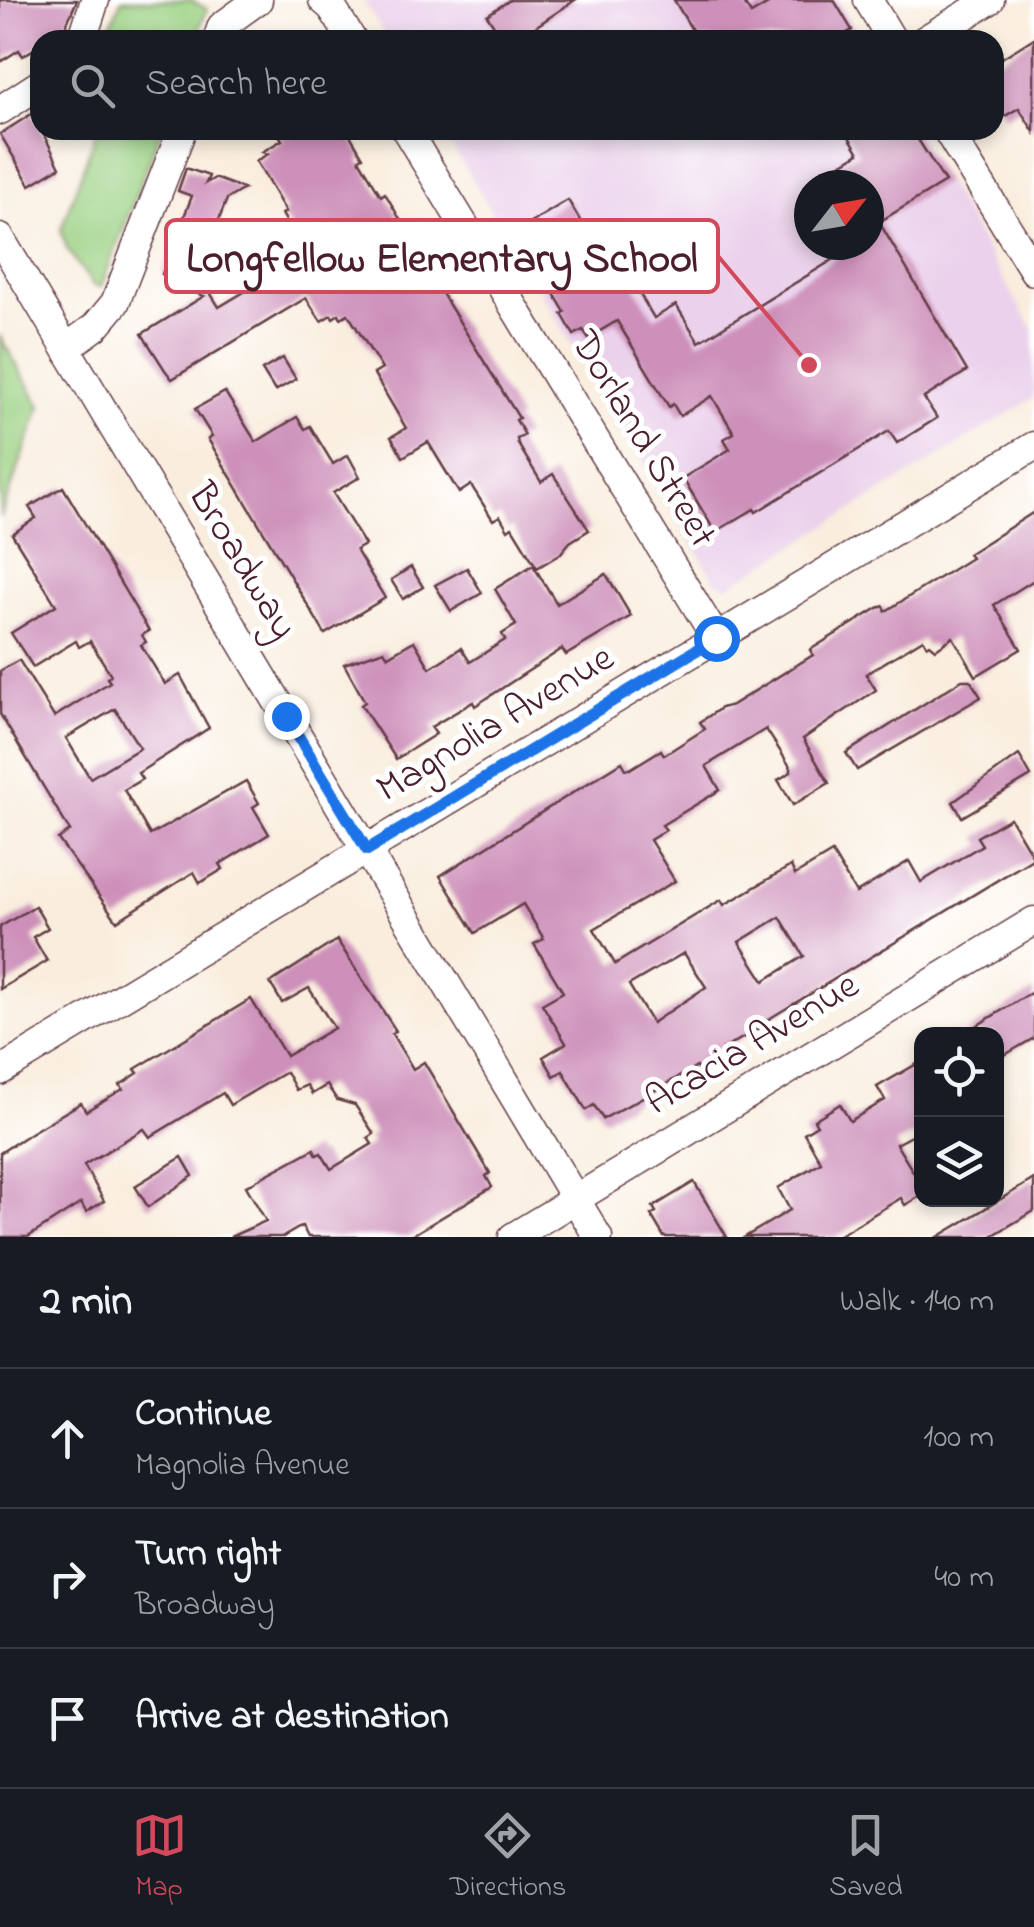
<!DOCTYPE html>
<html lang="en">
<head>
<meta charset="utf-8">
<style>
  body { margin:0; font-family:"Indie Flower",sans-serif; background:#20242c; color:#f1f3f6 }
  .controls { position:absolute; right:30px; bottom:30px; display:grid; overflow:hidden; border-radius:20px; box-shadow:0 5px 15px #0003 }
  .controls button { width:90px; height:90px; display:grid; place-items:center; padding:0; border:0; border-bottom:2px solid #363941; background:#171b24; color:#f1f3f6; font:50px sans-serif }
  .compass { position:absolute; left:794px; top:170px; width:90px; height:90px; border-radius:50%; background:#171b24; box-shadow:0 5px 15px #0003; rotate:59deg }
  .stop { position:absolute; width:30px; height:30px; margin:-22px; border:8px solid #1a73e8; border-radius:50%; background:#fff }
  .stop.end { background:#1a73e8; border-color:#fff; box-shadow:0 2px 10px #0008 }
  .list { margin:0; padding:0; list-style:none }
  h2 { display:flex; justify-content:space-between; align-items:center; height:130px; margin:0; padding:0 40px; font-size:42px }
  h2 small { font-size:32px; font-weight:400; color:#9ea1a6 }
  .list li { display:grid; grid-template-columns:65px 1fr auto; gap:30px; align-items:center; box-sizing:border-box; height:140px; padding:0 40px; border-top:2px solid #363941 }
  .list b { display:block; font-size:38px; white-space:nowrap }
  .list p { margin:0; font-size:32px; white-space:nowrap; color:#9ea1a6 }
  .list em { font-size:32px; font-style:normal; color:#9ea1a6 }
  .icon { flex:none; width:55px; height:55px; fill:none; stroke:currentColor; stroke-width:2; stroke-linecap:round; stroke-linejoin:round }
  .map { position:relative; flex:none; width:1034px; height:1237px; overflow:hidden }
  .search { position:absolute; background:#171b24; box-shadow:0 5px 15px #0003; left:30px; right:30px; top:30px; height:110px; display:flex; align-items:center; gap:25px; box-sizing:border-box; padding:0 35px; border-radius:30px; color:#9ea1a6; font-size:38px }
  .sheet { height:550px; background:#171b24 }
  nav { display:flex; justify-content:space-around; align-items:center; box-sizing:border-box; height:140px; border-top:2px solid #363941; background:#171b24; font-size:28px; color:#9ea1a6 }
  nav a { display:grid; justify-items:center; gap:5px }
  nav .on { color:#d1495b }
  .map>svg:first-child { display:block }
  .built { fill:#ebd1eb; fill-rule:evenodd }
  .green { fill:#9bd183; stroke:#727857; stroke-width:2.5 }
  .building { fill:#cd90ba; fill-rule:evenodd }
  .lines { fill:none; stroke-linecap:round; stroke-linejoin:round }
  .minor-casing { stroke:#643e46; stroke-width:31 }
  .minor { stroke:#fff; stroke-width:28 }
  .route { stroke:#1a73e8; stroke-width:12 }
  .labels { text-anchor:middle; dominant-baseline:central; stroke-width:10; stroke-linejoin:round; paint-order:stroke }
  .street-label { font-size:40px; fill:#4a1f2b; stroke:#fff }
  .leader { fill:none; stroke:#d1495b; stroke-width:4 }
  .callout-dot { fill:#d1495b; stroke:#fff; stroke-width:4 }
  .callout { fill:#fff; stroke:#d1495b; stroke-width:4 }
  .callout-label { font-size:42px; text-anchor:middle; font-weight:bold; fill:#4a1f2b }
</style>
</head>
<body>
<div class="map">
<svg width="1034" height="1237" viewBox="0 0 1034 1237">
  <rect width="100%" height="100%" fill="#fff"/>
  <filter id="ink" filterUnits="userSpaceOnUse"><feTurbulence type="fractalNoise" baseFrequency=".01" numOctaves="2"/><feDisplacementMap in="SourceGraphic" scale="20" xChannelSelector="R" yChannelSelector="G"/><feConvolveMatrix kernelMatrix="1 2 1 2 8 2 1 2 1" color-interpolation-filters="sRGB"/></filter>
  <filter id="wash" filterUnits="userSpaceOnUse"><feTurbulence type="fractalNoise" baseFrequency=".0048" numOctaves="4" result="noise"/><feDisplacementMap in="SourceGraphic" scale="40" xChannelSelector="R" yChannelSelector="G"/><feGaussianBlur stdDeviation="2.25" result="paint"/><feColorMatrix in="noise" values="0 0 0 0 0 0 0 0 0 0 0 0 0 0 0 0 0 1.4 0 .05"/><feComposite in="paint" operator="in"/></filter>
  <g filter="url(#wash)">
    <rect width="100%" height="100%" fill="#f9eddd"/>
    <!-- built -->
    <g class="built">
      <path d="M 363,0 L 838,0 L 862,40 L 388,40 Z"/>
      <path d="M 442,130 L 915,130 L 1034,331 L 1034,398 L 729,586 L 716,582 ZM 809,185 L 869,185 L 869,245 L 809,245 Z"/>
    </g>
    <!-- green -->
    <g class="green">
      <path d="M 121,0 L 191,0 L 207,9 L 195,40 L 105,40 Z"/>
      <path d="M 97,130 L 161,130 L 101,287 L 93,285 L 67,249 L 61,229 Z"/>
      <path d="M 0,337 L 41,406 L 0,518 Z"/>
    </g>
    <g id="blocks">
      <!-- building -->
      <g class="building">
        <path d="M 0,0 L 77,0 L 64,30 L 48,40 L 40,40 L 40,45 L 23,56 L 19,50 L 0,62 Z"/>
        <path d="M 510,0 L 575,0 L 516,40 L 503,40 L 487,15 Z"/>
        <path d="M 674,0 L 742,0 L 751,14 L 775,0 L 834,0 L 852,30 L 836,40 L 698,40 Z"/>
        <path d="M 1034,38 L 1034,132 L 1019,108 L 1005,116 L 994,98 L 994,63 Z"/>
        <path d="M 33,113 L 60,167 L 30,185 L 0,134 Z"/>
        <path d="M 276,130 L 347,130 L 363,157 L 359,159 L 381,196 L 385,193 L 443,295 L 519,418 L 516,420 L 525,435 L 517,439 L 518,444 L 541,482 L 553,474 L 589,530 L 570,542 L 560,554 L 537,568 L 512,527 L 508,530 L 500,516 L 493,520 L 471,485 L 459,493 L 428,442 L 403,457 L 391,437 L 406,428 L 374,374 L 382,369 L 348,314 L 341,318 L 339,314 L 333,318 L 331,315 L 321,321 L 306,298 L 172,379 L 165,370 L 142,334 L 204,296 L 166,282 L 168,276 L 162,274 L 192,196 L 178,191 L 186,168 L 209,176 L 206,183 L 215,178 L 244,189 L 227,199 L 198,273 L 219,307 L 274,274 L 264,257 L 295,236 L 282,214 L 286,212 L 256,161 L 268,154 L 262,152 L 282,140 Z"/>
        <path d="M 845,130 L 912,130 L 945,182 L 879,222 L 967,371 L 924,398 L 937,418 L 897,443 L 889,431 L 756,512 L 754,509 L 715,532 L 683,478 L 730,449 L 724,439 L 734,433 L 712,396 L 680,416 L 673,404 L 669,407 L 617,321 L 588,338 L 583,330 L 574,335 L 562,314 L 565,312 L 517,231 L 568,200 L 610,271 L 622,264 L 654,318 L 676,305 L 699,342 L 839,256 L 832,245 L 869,245 L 869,185 L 806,185 L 859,153 Z"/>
        <path d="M 283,358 L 296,379 L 275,391 L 262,370 Z"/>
        <path d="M 225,392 L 256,442 L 297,417 L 305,429 L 310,426 L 333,464 L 348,455 L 360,477 L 333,493 L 365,545 L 356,550 L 385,598 L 325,634 L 208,439 L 212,436 L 195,409 Z"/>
        <path d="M 63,487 L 149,631 L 142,635 L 146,642 L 141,645 L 165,684 L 180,675 L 209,728 L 138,773 L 142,779 L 124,790 L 150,835 L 246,781 L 259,803 L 253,807 L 269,834 L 220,864 L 223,869 L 200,883 L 194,872 L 117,921 L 58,839 L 70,831 L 0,714 L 0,671 L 19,660 L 54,717 L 110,682 L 107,678 L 111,675 L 90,641 L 79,647 L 76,641 L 33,667 L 11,633 L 56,605 L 12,534 L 36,518 L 29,507 ZM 115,709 L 140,748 L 90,778 L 66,738 Z"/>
        <path d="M 1034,512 L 1034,580 L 994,605 L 1021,649 L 976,676 L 953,637 L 936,649 L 930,644 L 927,646 L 923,639 L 866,674 L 876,690 L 803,739 L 829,783 L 793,805 L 778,780 L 791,772 L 791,768 L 766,729 L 706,766 L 720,790 L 662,825 L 666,830 L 650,840 L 675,881 L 594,929 L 615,964 L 721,900 L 724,905 L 791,866 L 795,875 L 832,853 L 856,893 L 909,861 L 921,882 L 982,845 L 977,837 L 1010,818 L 1034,858 L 759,1025 L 761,1027 L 722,1050 L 725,1055 L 699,1070 L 697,1067 L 603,1119 L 594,1105 L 586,1110 L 563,1071 L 554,1076 L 543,1057 L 566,1043 L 542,1004 L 563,992 L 534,944 L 544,939 L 523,904 L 475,933 L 440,876 L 622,762 L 626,769 L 630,769 L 661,750 L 664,755 L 705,729 L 700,722 L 721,708 L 732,705 L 813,655 L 810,650 L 878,608 L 884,606 L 886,611 L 971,558 L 968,554 ZM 780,917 L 804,956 L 764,981 L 739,942 ZM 684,953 L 706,987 L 652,1023 L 629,985 Z"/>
        <path d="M 533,565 L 557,604 L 606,574 L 631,616 L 566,655 L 562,649 L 475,706 L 473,702 L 431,727 L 436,734 L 396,759 L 361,705 L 365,702 L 344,664 L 384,650 L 388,656 L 414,641 L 430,668 L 461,648 L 470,662 L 505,640 L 502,634 L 516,625 L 495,589 Z"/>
        <path d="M 411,567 L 423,587 L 403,599 L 391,580 Z"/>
        <path d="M 467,568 L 482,593 L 451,611 L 435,585 Z"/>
        <path d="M 962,680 L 970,680 L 981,697 L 857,770 L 846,753 Z"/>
        <path d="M 1019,755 L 1031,776 L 962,817 L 953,802 Z"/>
        <path d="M 35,906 L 48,928 L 33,937 L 47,961 L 0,989 L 0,927 Z"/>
        <path d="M 337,940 L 396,1031 L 392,1034 L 413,1069 L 424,1062 L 490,1173 L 486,1176 L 492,1187 L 409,1237 L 308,1237 L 302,1226 L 283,1237 L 230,1237 L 266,1221 L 246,1186 L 314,1149 L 317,1155 L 321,1153 L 331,1169 L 372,1144 L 368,1138 L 374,1134 L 355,1105 L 337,1100 L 327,1085 L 312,1094 L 307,1085 L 296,1090 L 286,1072 L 230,1105 L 223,1093 L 150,1137 L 144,1129 L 84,1165 L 104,1201 L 86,1212 L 81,1203 L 28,1237 L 0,1237 L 0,1153 L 32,1132 L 81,1103 L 86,1111 L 123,1089 L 120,1085 L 138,1073 L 135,1069 L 251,999 L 286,1056 L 334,1028 L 309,988 L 282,1003 L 270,983 Z"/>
        <path d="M 1034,991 L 1034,1038 L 996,1060 L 996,1034 L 963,1034 Z"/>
        <path d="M 922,1061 L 922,1130 L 896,1144 L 922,1186 L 922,1195 L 905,1205 L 901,1198 L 836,1237 L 745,1237 L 790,1210 L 778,1188 L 821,1162 L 804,1133 L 817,1125 L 814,1120 L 840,1104 L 850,1121 L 885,1100 L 877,1087 Z"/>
        <path d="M 182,1157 L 193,1176 L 148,1207 L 135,1186 Z"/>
        <path d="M 1034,1179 L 1034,1211 L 990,1237 L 938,1237 Z"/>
        <path d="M 694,1182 L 727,1237 L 664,1237 L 651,1215 L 656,1212 L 653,1207 Z"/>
      </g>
    </g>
  </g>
  <g filter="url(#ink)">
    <use href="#blocks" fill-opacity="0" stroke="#643e46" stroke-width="2.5"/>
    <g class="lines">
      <!-- minor casing -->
      <g class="minor-casing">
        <g id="minor">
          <path d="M 323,0 L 332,8 L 352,40"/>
          <path d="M 868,0 L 892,40"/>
          <path d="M 82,40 L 95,0"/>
          <path d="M 217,40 L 222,26 L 258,0"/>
          <path d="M 925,40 L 990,0"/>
          <path d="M 0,110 L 40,84"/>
          <path d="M 406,130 L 716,638"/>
          <path d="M 947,130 L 1034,271"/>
          <path d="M 0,238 L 598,1237"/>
          <path d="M 66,348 L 95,327 L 115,303 L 182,130"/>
          <path d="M 0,1071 L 1034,446"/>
          <path d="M 513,1237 L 1034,921"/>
        </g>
      </g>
      <!-- minor -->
      <use href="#minor" class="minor"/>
    </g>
  </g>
  <g class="lines" filter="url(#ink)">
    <!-- route -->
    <path class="route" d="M 286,716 L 367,850 L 716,638"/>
  </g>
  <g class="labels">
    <!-- street labels -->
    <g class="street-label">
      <text transform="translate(642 440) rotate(59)">Dorland Street</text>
      <text transform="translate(241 562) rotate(59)">Broadway</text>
      <text transform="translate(496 725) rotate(-31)">Magnolia Avenue</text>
      <text transform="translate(753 1045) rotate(-31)">Acacia Avenue</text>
    </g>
  </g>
  <!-- callouts -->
  <path class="leader" d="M809 365L718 256"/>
  <circle class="callout-dot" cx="809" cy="365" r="10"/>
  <rect class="callout" x="166" y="220" width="552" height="72" rx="10"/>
  <g class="callout-label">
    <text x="442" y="271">Longfellow Elementary School</text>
  </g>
</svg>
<div class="controls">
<button><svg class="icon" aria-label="locate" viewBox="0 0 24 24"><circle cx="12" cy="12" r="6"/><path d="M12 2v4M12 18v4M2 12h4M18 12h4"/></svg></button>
<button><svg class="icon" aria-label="layers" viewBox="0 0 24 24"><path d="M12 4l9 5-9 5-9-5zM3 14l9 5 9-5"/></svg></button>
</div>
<svg class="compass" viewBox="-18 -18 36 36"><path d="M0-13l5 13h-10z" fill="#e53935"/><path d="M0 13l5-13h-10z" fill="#9ea1a6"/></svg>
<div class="stop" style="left:716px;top:638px"></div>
<div class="stop end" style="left:286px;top:716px"></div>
<div class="search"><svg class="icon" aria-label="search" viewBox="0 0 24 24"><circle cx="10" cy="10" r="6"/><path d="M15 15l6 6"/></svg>Search here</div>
</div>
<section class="sheet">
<h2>2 min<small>Walk · 140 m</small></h2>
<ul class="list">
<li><svg class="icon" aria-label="ahead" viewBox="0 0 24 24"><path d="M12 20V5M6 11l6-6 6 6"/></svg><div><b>Continue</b><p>Magnolia Avenue</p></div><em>100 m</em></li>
<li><svg class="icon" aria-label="right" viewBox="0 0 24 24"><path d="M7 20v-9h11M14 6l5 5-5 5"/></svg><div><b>Turn right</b><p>Broadway</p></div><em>40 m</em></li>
<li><svg class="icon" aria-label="arrive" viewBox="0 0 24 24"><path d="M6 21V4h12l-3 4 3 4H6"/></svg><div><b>Arrive at destination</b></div></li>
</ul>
</section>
<nav>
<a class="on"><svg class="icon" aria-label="map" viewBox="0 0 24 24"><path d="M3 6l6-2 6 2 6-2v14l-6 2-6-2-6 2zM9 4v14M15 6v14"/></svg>Map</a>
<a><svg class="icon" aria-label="directions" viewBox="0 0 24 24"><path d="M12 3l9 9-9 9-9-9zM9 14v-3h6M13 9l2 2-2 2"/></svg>Directions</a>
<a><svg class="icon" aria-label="saved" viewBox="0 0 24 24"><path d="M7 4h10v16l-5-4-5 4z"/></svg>Saved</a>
</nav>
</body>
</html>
